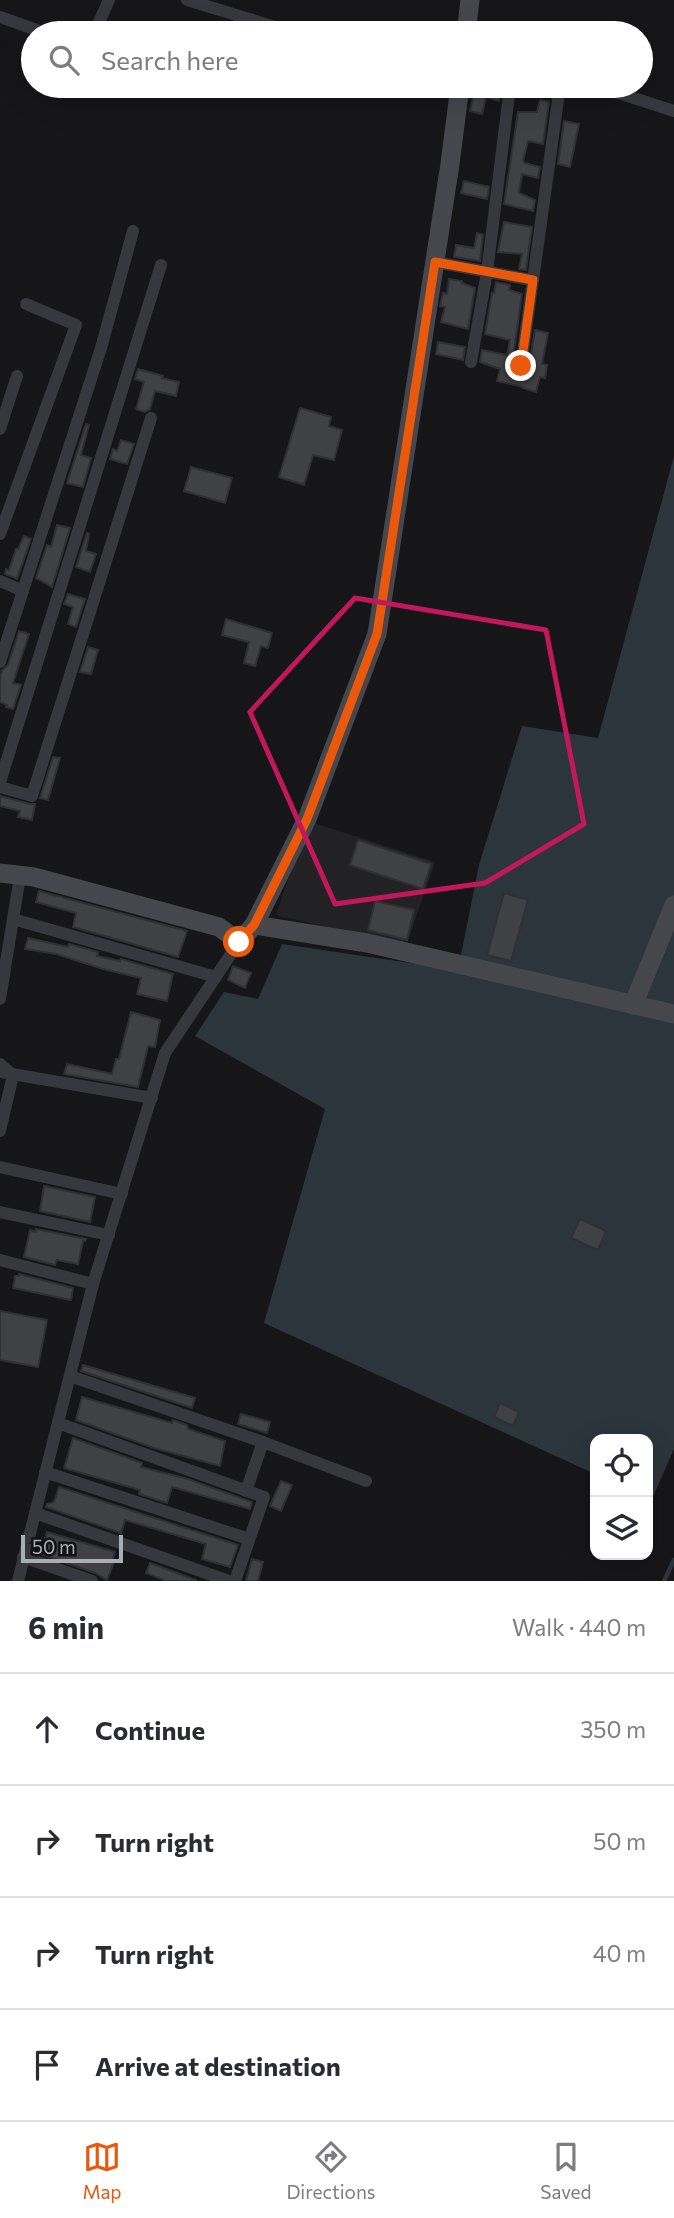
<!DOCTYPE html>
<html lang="en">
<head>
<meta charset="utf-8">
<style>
  body { margin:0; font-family:Commissioner,sans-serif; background:#f2f2f3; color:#2b2b33 }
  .controls { position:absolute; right:21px; bottom:21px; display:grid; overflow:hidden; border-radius:14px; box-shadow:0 7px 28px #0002 }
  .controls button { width:63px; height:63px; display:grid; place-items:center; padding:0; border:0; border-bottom:2px solid #e1e1e2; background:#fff; color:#2b2b33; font:35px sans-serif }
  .scale { position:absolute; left:21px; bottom:18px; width:102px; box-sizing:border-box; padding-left:7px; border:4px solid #a8adb8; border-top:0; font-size:19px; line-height:24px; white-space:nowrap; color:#a8adb8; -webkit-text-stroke:5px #111113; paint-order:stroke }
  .stop { position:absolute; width:21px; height:21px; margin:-16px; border:5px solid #ea580c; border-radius:50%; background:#fff }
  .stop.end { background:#ea580c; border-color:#fff; box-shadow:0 2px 7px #0008 }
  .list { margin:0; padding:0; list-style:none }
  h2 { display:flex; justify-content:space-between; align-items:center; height:91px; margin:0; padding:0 28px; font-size:30px }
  h2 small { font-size:23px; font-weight:400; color:#7c7c81 }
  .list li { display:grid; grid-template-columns:46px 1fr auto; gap:21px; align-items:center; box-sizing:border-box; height:112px; padding:0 28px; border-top:2px solid #e1e1e2 }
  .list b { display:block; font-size:26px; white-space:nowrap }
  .list em { font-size:23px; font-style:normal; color:#7c7c81 }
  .icon { flex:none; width:38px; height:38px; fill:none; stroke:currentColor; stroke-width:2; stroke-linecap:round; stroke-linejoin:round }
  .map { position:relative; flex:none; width:674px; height:1581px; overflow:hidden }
  .search { position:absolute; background:#fff; box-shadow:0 7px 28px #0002; left:21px; right:21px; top:21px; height:77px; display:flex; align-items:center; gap:18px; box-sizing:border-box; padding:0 24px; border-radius:38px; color:#7c7c81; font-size:26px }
  .sheet { height:539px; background:#fff }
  nav { display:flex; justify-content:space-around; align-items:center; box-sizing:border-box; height:98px; border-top:2px solid #e1e1e2; background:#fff; font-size:19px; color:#7c7c81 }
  nav a { display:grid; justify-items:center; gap:4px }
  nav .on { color:#ea580c }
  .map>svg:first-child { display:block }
  .built { fill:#222225 }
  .water { fill:#2c353c }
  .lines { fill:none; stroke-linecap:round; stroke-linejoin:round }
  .stream { stroke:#2c353c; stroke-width:4.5 }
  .building { fill:#404145; stroke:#303034; stroke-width:2 }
  .street { stroke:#37383d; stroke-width:12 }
  .secondary { stroke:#45474d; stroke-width:19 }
  .route { stroke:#ea580c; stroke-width:9 }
  .marked { fill:none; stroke:#c2185b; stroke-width:5; stroke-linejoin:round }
</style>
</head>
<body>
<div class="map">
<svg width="674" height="1581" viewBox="0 0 674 1581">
  <rect width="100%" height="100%" fill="#161618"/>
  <!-- built -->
  <path class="built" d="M 308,821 L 435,862 L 406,946 L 276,915 Z"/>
  <!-- water -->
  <path class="water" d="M 674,456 L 674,1449 L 652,1499 L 648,1497 L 648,1439 L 595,1439 L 595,1474 L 264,1323 L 325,1109 L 195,1036 L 224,992 L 258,999 L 282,944 L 458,970 L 479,865 L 522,726 L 598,738 Z"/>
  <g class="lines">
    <!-- stream -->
    <path class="stream" d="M 664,1581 L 674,1560"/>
  </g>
  <!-- building -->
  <g class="building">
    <path d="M 472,86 L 501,86 L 499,101 L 486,97 L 482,114 L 470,111 L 474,93 L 472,92 Z"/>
    <path d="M 540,100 L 549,102 L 543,144 L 528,141 L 523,161 L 525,163 L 540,167 L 538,178 L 522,174 L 519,193 L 535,200 L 533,211 L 504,204 L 518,112 L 537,112 Z"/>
    <path d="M 564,121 L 579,124 L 570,167 L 558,164 Z"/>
    <path d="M 464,181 L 489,187 L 487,199 L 461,193 Z"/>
    <path d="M 504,222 L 532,227 L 526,270 L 519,269 L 522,254 L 498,252 Z"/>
    <path d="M 477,233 L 483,235 L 480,261 L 454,257 L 456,245 L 474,248 Z"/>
    <path d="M 449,279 L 462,281 L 462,283 L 475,288 L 468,329 L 441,322 L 445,307 L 440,306 L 442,297 L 443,293 L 447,294 Z"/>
    <path d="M 496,282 L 510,285 L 509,290 L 522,294 L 512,365 L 515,372 L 520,375 L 528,371 L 535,330 L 548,333 L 542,364 L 547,365 L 545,378 L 540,377 L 536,392 L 523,388 L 523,387 L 497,381 L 500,369 L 480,362 L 482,350 L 507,355 L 510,340 L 485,334 L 492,293 L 494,293 Z"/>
    <path d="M 438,342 L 465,347 L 463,360 L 436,354 Z"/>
    <path d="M 138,369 L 163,376 L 162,378 L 179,382 L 176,396 L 155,391 L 150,409 L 145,412 L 136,409 L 144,382 L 135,379 Z"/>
    <path d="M 300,408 L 331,417 L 329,426 L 342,430 L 334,460 L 313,455 L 304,485 L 279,477 Z"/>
    <path d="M 86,424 L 89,425 L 81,455 L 91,458 L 83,487 L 67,483 Z"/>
    <path d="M 121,440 L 134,444 L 127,464 L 110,459 L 113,449 L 117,451 Z"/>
    <path d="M 191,467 L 232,478 L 225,503 L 184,491 Z"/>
    <path d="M 57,525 L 70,528 L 52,587 L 36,578 L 47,545 L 51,547 Z"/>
    <path d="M 87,533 L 89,534 L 86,551 L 96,554 L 90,572 L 76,567 Z"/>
    <path d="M 24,536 L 31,539 L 17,579 L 5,574 L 6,569 L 9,570 L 16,549 L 18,549 Z"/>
    <path d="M 68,594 L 85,599 L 76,627 L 68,624 L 73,607 L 64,604 Z"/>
    <path d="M 226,619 L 272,633 L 268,648 L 261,646 L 255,666 L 244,663 L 249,642 L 222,635 Z"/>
    <path d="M 19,631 L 29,634 L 13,683 L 21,685 L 13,709 L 6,707 L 7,705 L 0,702 L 0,679 L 2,670 L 8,665 Z"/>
    <path d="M 88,647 L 98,650 L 91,674 L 80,672 Z"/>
    <path d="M 53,757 L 60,758 L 48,800 L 40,798 Z"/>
    <path d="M 0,796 L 30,804 L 35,804 L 32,820 L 18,817 L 20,811 L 0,806 Z"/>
    <path d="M 358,840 L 431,864 L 423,889 L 350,865 Z"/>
    <path d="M 39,891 L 187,931 L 178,957 L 73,927 L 76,913 L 36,902 Z"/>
    <path d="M 504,893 L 528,900 L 511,961 L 487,955 Z"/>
    <path d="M 375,901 L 414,910 L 407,940 L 368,930 Z"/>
    <path d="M 28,938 L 68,947 L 69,944 L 98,952 L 97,956 L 120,961 L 121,959 L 173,974 L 167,1001 L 137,994 L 141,978 L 103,969 L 56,954 L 25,949 Z"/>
    <path d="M 233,966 L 251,973 L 245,988 L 228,980 Z"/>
    <path d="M 131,1012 L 160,1020 L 155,1047 L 148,1046 L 138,1087 L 64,1074 L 67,1064 L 112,1074 L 116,1059 L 119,1059 Z"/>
    <path d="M 44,1186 L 95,1197 L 90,1222 L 40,1211 Z"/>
    <path d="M 580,1219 L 606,1231 L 598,1250 L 571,1238 Z"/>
    <path d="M 36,1229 L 86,1239 L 85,1241 L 83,1241 L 78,1264 L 57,1260 L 55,1265 L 24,1257 L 30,1230 L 36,1232 Z"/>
    <path d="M 19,1274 L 73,1288 L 71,1300 L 13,1288 L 15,1276 L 19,1276 Z"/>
    <path d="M 0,1311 L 47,1320 L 38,1367 L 0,1360 Z"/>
    <path d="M 83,1365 L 195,1398 L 192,1408 L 81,1371 Z"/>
    <path d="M 82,1397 L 172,1423 L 173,1420 L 187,1425 L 188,1429 L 225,1441 L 220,1466 L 154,1448 L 76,1420 Z"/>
    <path d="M 500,1403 L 519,1412 L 513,1426 L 494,1417 Z"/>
    <path d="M 241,1414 L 270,1422 L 267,1433 L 238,1424 Z"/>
    <path d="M 73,1438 L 142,1463 L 141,1467 L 188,1479 L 252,1502 L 250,1509 L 172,1487 L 167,1503 L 139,1494 L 140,1490 L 64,1468 Z"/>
    <path d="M 281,1481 L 292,1485 L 281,1511 L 270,1506 Z"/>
    <path d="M 59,1487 L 238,1545 L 230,1567 L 202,1559 L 206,1544 L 125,1520 L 121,1533 L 46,1507 L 47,1504 L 54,1502 Z"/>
    <path d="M 47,1532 L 115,1552 L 112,1561 L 114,1562 L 107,1580 L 95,1573 L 41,1554 Z"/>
    <path d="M 252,1559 L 263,1562 L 258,1581 L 246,1581 Z"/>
    <path d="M 150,1563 L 196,1580 L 196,1581 L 166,1581 L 146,1573 Z"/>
  </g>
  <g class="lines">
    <!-- street -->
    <g class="street">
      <path d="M 187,0 L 295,33"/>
      <path d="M 0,17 L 45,33"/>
      <path d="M 94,33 L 109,0"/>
      <path d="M 597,86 L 674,111"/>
      <path d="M 435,262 L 532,280"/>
      <path d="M 471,362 L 487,272 L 510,86"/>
      <path d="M 521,366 L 560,86"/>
      <path d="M 0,429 L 17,376"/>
      <path d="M 0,534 L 76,325 L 26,304"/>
      <path d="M 0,581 L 23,591"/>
      <path d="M 0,662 L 101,348 L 133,231"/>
      <path d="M 0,782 L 161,265"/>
      <path d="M 0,787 L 32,796 L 151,418"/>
      <path d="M 13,919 L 216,977"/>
      <path d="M 0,999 L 20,876"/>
      <path d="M 0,1064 L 13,1075 L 0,1131"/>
      <path d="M 0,1072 L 152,1098"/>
      <path d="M 0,1167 L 122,1194"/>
      <path d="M 0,1212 L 109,1235"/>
      <path d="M 0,1260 L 93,1284"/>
      <path d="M 70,1376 L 263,1442 L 246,1491"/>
      <path d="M 58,1423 L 264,1497 L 235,1581"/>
      <path d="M 263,1442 L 366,1481"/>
      <path d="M 45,1472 L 249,1539"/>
      <path d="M 35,1513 L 229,1581"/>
      <path d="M 23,1557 L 92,1581"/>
      <path d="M 18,1581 L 93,1284 L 165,1053 L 239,942"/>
    </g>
    <!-- secondary -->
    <g class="secondary">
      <path d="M 466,33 L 470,0"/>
      <path d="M 0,873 L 34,877 L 219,927 L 239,942 L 254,925 L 307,819 L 377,634 L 450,164 L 460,86"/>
      <path d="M 254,925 L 367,943 L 674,1014"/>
      <path d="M 633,1005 L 674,905"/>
    </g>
  </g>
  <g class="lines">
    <!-- route -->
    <path class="route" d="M 239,942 L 254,925 L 307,819 L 377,634 L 435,262 L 533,280 L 521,366"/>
  </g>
  <!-- marked area -->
  <path class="marked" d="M 355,598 L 546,630 L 584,824 L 485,883 L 335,904 L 250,712 Z"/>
</svg>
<div class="controls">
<button><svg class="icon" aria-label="locate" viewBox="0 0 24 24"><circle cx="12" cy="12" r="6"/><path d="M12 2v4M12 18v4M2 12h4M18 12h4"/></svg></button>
<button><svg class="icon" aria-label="layers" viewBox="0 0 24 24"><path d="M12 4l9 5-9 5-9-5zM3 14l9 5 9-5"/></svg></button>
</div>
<div class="scale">50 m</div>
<div class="stop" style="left:239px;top:942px"></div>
<div class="stop end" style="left:521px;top:366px"></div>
<div class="search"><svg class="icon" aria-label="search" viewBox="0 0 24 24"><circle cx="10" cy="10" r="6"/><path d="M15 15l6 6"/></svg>Search here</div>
</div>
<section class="sheet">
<h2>6 min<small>Walk · 440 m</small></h2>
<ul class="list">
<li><svg class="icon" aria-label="ahead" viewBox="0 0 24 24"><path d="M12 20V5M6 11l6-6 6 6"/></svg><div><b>Continue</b></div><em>350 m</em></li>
<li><svg class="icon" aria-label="right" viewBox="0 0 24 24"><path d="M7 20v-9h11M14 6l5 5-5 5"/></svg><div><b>Turn right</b></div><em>50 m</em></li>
<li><svg class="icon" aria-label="right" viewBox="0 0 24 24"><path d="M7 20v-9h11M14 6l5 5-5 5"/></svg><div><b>Turn right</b></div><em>40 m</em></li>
<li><svg class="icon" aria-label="arrive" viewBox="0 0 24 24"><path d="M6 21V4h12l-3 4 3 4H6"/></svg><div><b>Arrive at destination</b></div></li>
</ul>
</section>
<nav>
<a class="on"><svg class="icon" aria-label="map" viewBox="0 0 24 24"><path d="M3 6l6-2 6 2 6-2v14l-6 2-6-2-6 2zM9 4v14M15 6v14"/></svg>Map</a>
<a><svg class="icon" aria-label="directions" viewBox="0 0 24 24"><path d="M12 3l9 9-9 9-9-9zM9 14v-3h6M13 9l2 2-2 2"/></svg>Directions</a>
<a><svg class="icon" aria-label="saved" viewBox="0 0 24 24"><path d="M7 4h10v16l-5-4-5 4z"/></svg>Saved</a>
</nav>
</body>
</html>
